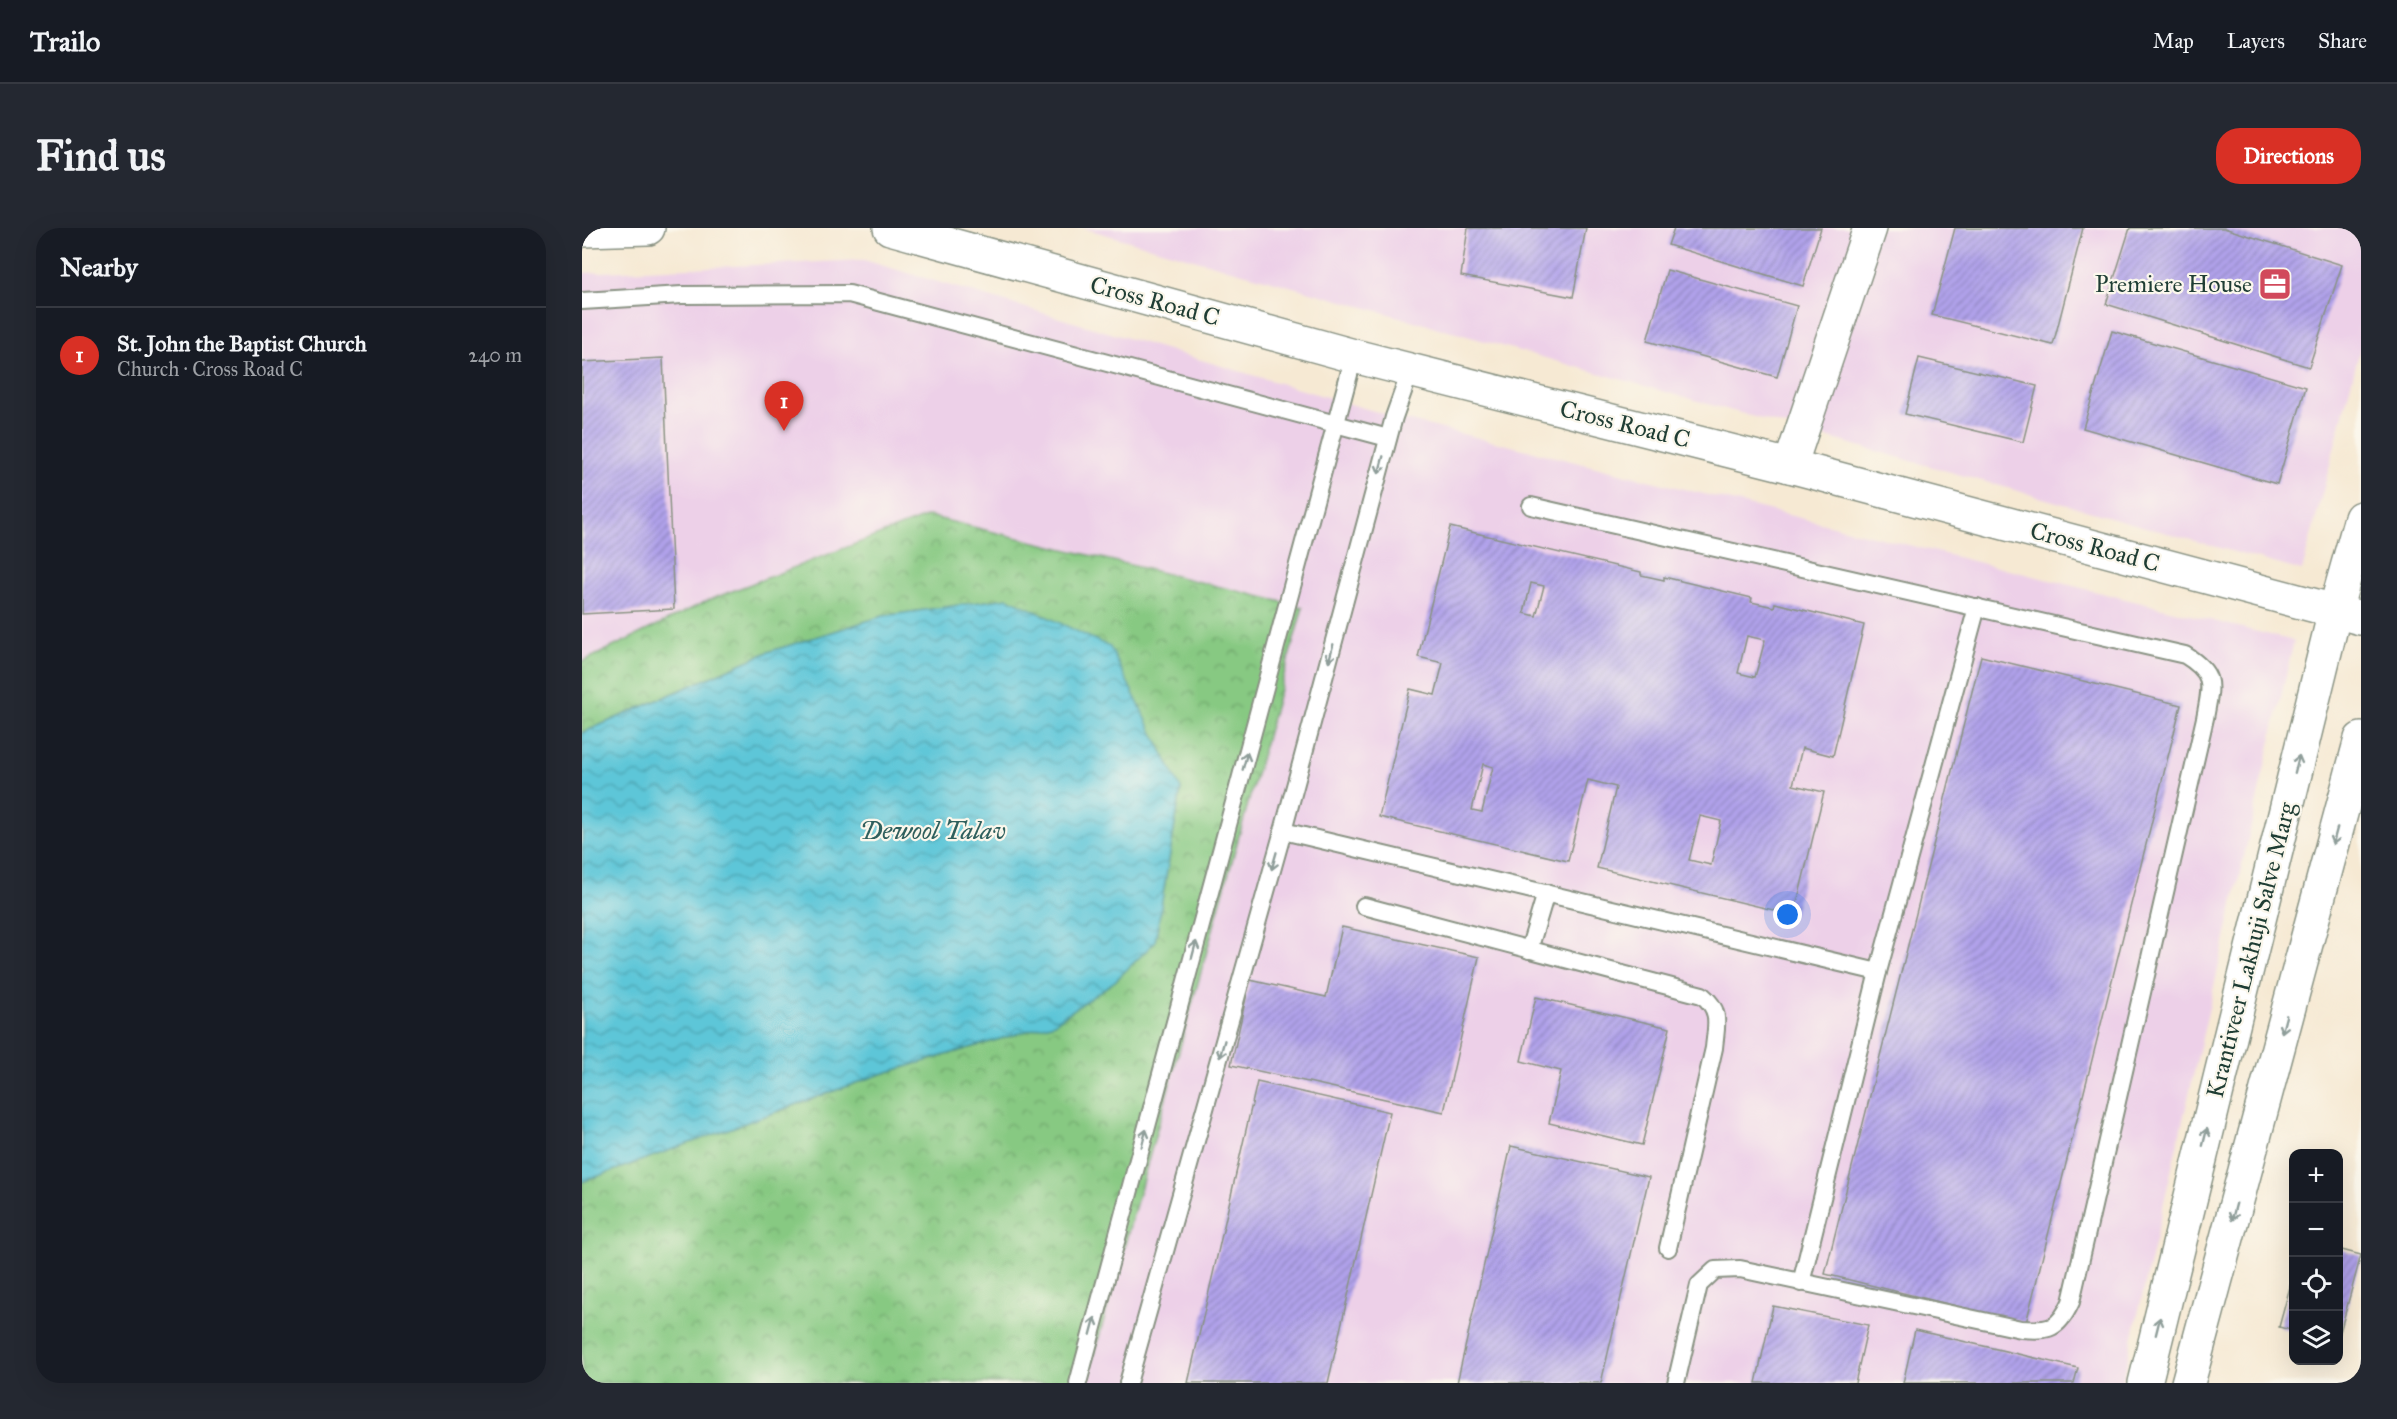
<!DOCTYPE html>
<html lang="en">
<head>
<meta charset="utf-8">
<style>
  body { margin:0; font-family:"IM FELL Great Primer",serif; background:#242831; color:#f1f3f6 }
  .controls { position:absolute; right:18px; bottom:18px; display:grid; overflow:hidden; border-radius:12px; box-shadow:0 6px 24px #0002 }
  .controls button { width:54px; height:54px; display:grid; place-items:center; padding:0; border:0; border-bottom:2px solid #363941; background:#171b24; color:#f1f3f6; font:30px sans-serif }
  .you { position:absolute; left:1206px; top:687px; width:21px; height:21px; margin:-15px; border:4px solid #fff; border-radius:50%; background:#1a73e8; box-shadow:0 0 0 9px #1a73e833 }
  .badge { display:grid; place-items:center; width:39px; height:39px; border-radius:50%; background:#d93025; color:#fff; font-size:20px; font-weight:700 }
  .pin { position:absolute; translate:-50% -50px; filter:drop-shadow(0 2px 3px #0008) }
  .pin::after { content:''; position:absolute; top:32px; width:21px; height:18px; background:inherit; clip-path:polygon(0 0,100% 0,50% 100%) }
  .list { margin:0; padding:0; list-style:none }
  h2 { display:flex; justify-content:space-between; align-items:center; height:78px; margin:0; padding:0 24px; font-size:26px }
  h2 small { font-size:20px; font-weight:400; color:#9ea1a6 }
  .list li { display:grid; grid-template-columns:39px 1fr auto; gap:18px; align-items:center; box-sizing:border-box; height:96px; padding:0 24px; border-top:2px solid #363941 }
  .list b { display:block; font-size:22px; white-space:nowrap }
  .list p { margin:0; font-size:20px; white-space:nowrap; color:#9ea1a6 }
  .list em { font-size:20px; font-style:normal; color:#9ea1a6 }
  .icon { flex:none; width:33px; height:33px; fill:none; stroke:currentColor; stroke-width:2; stroke-linecap:round; stroke-linejoin:round }
  .map { position:relative; flex:none; width:1779px; height:1155px; overflow:hidden; border-radius:24px }
  header { display:flex; align-items:center; gap:36px; box-sizing:border-box; height:84px; padding:0 30px; background:#171b24; border-bottom:2px solid #363941 }
  header strong { font-size:28px }
  nav { display:flex; gap:33px; margin-inline-start:auto; font-size:21px }
  .intro { display:flex; align-items:center; justify-content:space-between; box-sizing:border-box; height:144px; padding:0 36px }
  h1 { margin:0; font-size:42px }
  .button { padding:15px 27px; border-radius:24px; background:#d93025; color:#fff; font-size:21px; font-weight:700 }
  main { display:flex; gap:36px; padding:0 36px }
  aside { flex:1; background:#171b24; border-radius:24px; box-shadow:0 6px 24px #0002 }
  .map>svg:first-child { display:block }
  .built { fill:#edd0e8 }
  .park { fill:url(#park-crowns); stroke:#53835b; stroke-width:1.5 }
  .water { fill:url(#water-waves); stroke:#3e8286; stroke-width:1.5 }
  .building { fill:url(#building-hatch); fill-rule:evenodd }
  .lines { fill:none; stroke-linecap:round; stroke-linejoin:round }
  .service-casing { stroke:#8a9384; stroke-width:20 }
  .minor-casing { stroke:#8a9384; stroke-width:36 }
  .secondary-casing { stroke:#8a9384; stroke-width:36 }
  .service { stroke:#fff; stroke-width:16 }
  .minor { stroke:#fff; stroke-width:33 }
  .secondary { stroke:#fff; stroke-width:33 }
  .oneway { stroke:#8f9e9a }
  .labels { text-anchor:middle; dominant-baseline:central; stroke-width:4.5; stroke-linejoin:round; paint-order:stroke }
  .poi-label { font-size:24px; fill:#1f3d34; stroke:#fbf7ec; text-anchor:end }
  .street-label { font-size:24px; fill:#1f3d34; stroke:#fbf7ec }
  .water-label { font-size:26px; font-style:italic; fill:#2e5f5d; stroke:#fbf7ec }
</style>
</head>
<body>
<header>
<strong>Trailo</strong>
<nav><a>Map</a><a>Layers</a><a>Share</a></nav>
</header>
<div class="intro"><h1>Find us</h1><a class="button">Directions</a></div>
<main>
<aside>
<h2>Nearby<small></small></h2>
<ul class="list">
<li><span class="badge">1</span><div><b>St. John the Baptist Church</b><p>Church · Cross Road C</p></div><em>240 m</em></li>
</ul>
</aside>
<div class="map">
<svg width="1779" height="1155" viewBox="0 0 1779 1155">
  <defs>
    <pattern id="park-crowns" width="20" height="18" patternUnits="userSpaceOnUse" patternTransform="scale(1.5)"><rect width="20" height="18" fill="#87c982"/><path d="M2 6a3 3 0 1 1 6 0M12 15a3 3 0 1 1 6 0" fill="none" stroke="#6ea46b"/></pattern>
    <pattern id="water-waves" width="16" height="10" patternUnits="userSpaceOnUse" patternTransform="scale(1.5)"><rect width="16" height="10" fill="#5dc6d8"/><path d="M0 5q4-4 8 0t8 0" fill="none" stroke="#4ca2b0"/></pattern>
    <pattern id="building-hatch" width="6" height="6" patternUnits="userSpaceOnUse" patternTransform="scale(1.5)"><rect width="6" height="6" fill="#b1a2eb"/><path d="M-1 1l2-2M0 6l6-6M5 7l2-2" fill="none" stroke="#8f85bf"/></pattern>
  </defs>
  <rect width="100%" height="100%" fill="#fbf7ec"/>
  <filter id="ink" filterUnits="userSpaceOnUse"><feTurbulence type="fractalNoise" baseFrequency=".0167" numOctaves="2"/><feDisplacementMap in="SourceGraphic" scale="12" xChannelSelector="R" yChannelSelector="G"/><feConvolveMatrix kernelMatrix="1 2 1 2 8 2 1 2 1" color-interpolation-filters="sRGB"/></filter>
  <filter id="wash" filterUnits="userSpaceOnUse"><feTurbulence type="fractalNoise" baseFrequency=".008" numOctaves="4" result="noise"/><feDisplacementMap in="SourceGraphic" scale="24" xChannelSelector="R" yChannelSelector="G"/><feGaussianBlur stdDeviation="1.35" result="paint"/><feColorMatrix in="noise" values="0 0 0 0 0 0 0 0 0 0 0 0 0 0 0 0 0 1.4 0 .05"/><feComposite in="paint" operator="in"/></filter>
  <g filter="url(#wash)">
    <rect width="100%" height="100%" fill="#f6e9d3"/>
    <!-- built -->
    <g class="built">
      <path d="M 501,0 L 1779,0 L 1779,117 L 1720,343 Z"/>
      <path d="M 282,32 L 812,189 L 1712,413 L 1540,1155 L 0,1155 L 0,45 Z"/>
    </g>
    <!-- park -->
    <path class="park" d="M 346,288 L 721,379 L 504,1155 L 0,1155 L 0,954 L 296,847 L 472,795 L 533,753 L 573,714 L 599,561 L 426,370 L 301,388 L 186,424 L 0,505 L 0,434 L 127,372 Z"/>
    <!-- water -->
    <path class="water" d="M 426,370 L 528,419 L 599,561 L 573,714 L 533,753 L 472,795 L 296,847 L 0,954 L 0,505 L 186,424 L 301,388 Z"/>
    <g id="blocks">
      <!-- building -->
      <g class="building">
        <path d="M 886,0 L 1004,0 L 991,69 L 879,48 Z"/>
        <path d="M 1092,0 L 1239,0 L 1221,58 L 1086,17 Z"/>
        <path d="M 1373,0 L 1501,0 L 1471,117 L 1350,87 Z"/>
        <path d="M 1548,0 L 1642,0 L 1760,37 L 1727,139 L 1524,76 Z"/>
        <path d="M 1085,42 L 1215,78 L 1195,149 L 1065,113 Z"/>
        <path d="M 1530,103 L 1724,159 L 1695,256 L 1501,200 Z"/>
        <path d="M 81,130 L 92,381 L 0,386 L 0,134 Z"/>
        <path d="M 1337,130 L 1455,158 L 1441,214 L 1323,186 Z"/>
        <path d="M 868,299 L 1059,344 L 1059,347 L 1082,352 L 1082,349 L 1170,370 L 1169,374 L 1192,379 L 1193,375 L 1282,397 L 1251,528 L 1220,520 L 1211,557 L 1242,564 L 1212,687 L 1015,640 L 1034,559 L 1006,552 L 986,633 L 797,589 L 828,461 L 853,467 L 861,435 L 836,429 ZM 949,355 L 962,358 L 954,388 L 942,385 ZM 1165,408 L 1183,412 L 1173,449 L 1156,445 ZM 901,536 L 911,539 L 900,584 L 890,582 ZM 1118,588 L 1139,593 L 1129,637 L 1107,632 Z"/>
        <path d="M 1399,428 L 1599,477 L 1444,1095 L 1243,1046 Z"/>
        <path d="M 760,699 L 897,729 L 862,884 L 649,837 L 668,752 L 744,769 Z"/>
        <path d="M 954,769 L 1088,800 L 1060,917 L 967,895 L 979,843 L 939,833 Z"/>
        <path d="M 675,854 L 808,884 L 746,1155 L 606,1155 Z"/>
        <path d="M 929,918 L 1067,949 L 1019,1155 L 875,1155 Z"/>
        <path d="M 1756,1021 L 1779,1027 L 1757,1108 L 1756,1108 Z"/>
        <path d="M 1711,1048 L 1712,1049 L 1712,1103 L 1697,1099 Z"/>
        <path d="M 1191,1078 L 1286,1097 L 1273,1155 L 1174,1155 Z"/>
        <path d="M 1333,1102 L 1496,1140 L 1492,1155 L 1321,1155 Z"/>
      </g>
    </g>
  </g>
  <g filter="url(#ink)">
    <use href="#blocks" fill-opacity="0" stroke="#8a9384" stroke-width="1.5"/>
    <g class="lines">
      <!-- service casing -->
      <g class="service-casing">
        <g id="service">
          <path d="M 0,73 L 100,67 L 267,66 L 806,210"/>
          <path d="M 949,278 L 1603,427 C 1634,446 1629,457 1623,490 L 1489,1074 C 1476,1102 1467,1103 1439,1101 L 1158,1041 L 1133,1042 L 1117,1057 L 1094,1155"/>
          <path d="M 701,603 L 1296,744"/>
          <path d="M 782,678 L 1120,767 C 1140,783 1134,797 1132,820 L 1086,1020"/>
          <path d="M 947,722 L 964,665"/>
          <path d="M 1219,1055 L 1296,744 L 1395,379"/>
          <path d="M 496,1155 L 772,128"/>
          <path d="M 546,1155 L 701,603 L 812,189 L 829,141"/>
        </g>
      </g>
      <!-- minor casing -->
      <g class="minor-casing">
        <path id="minor" d="M 1208,238 L 1288,0"/>
      </g>
      <!-- secondary casing -->
      <g class="secondary-casing">
        <g id="secondary">
          <path d="M 308,0 L 772,128 L 1208,238 L 1779,390"/>
          <path d="M 0,2 L 66,0"/>
          <path d="M 1563,1155 L 1753,383 L 1779,290"/>
          <path d="M 1606,1155 L 1779,511"/>
        </g>
      </g>
      <!-- service -->
      <use href="#service" class="service"/>
      <!-- minor -->
      <use href="#minor" class="minor"/>
      <!-- secondary -->
      <use href="#secondary" class="secondary"/>
    </g>
    <!-- one-way arrows -->
    <defs><path id="oneway-shaft" d="M-6 0H5M1.5-3L5.5 0L1.5 3" fill="none" stroke-width="1.6" stroke-linecap="round" stroke-linejoin="round" transform="scale(1.5)"/></defs>
    <g class="oneway">
      <use href="#oneway-shaft" transform="translate(799 237) rotate(105)"/>
      <use href="#oneway-shaft" transform="translate(749 425) rotate(105)"/>
      <use href="#oneway-shaft" transform="translate(663 533) rotate(-75)"/>
      <use href="#oneway-shaft" transform="translate(1715 536) rotate(-76)"/>
      <use href="#oneway-shaft" transform="translate(1753 608) rotate(105)"/>
      <use href="#oneway-shaft" transform="translate(692 633) rotate(106)"/>
      <use href="#oneway-shaft" transform="translate(612 722) rotate(-75)"/>
      <use href="#oneway-shaft" transform="translate(1702 796) rotate(105)"/>
      <use href="#oneway-shaft" transform="translate(640 821) rotate(106)"/>
      <use href="#oneway-shaft" transform="translate(1623 909) rotate(-76)"/>
      <use href="#oneway-shaft" transform="translate(562 910) rotate(-75)"/>
      <use href="#oneway-shaft" transform="translate(1652 984) rotate(105)"/>
      <use href="#oneway-shaft" transform="translate(511 1098) rotate(-75)"/>
      <use href="#oneway-shaft" transform="translate(1576 1098) rotate(-76)"/>
    </g>
  </g>
  <!-- icons -->
  <defs>
    <g id="office-square" transform="scale(1.725)"><rect x="-9" y="-9" width="18" height="18" rx="4" fill="#d1495b" stroke="#fbf7ec"/><path d="M-6-3h4V-5.5h4V-3h4V5H-6ZM-1-4.5V-3h2v-1.5ZM-6 0V1H6V0Z" fill="#fff"/></g>
  </defs>
  <g fill-rule="evenodd">
    <use href="#office-square" x="1693" y="56"/>
  </g>
  <g class="labels">
    <!-- poi labels -->
    <g class="poi-label">
      <text x="1670" y="56">Premiere House</text>
    </g>
    <!-- street labels -->
    <g class="street-label">
      <text transform="translate(573 73) rotate(15)">Cross Road C</text>
      <text transform="translate(1043 196) rotate(14)">Cross Road C</text>
      <text transform="translate(1513 319) rotate(15)">Cross Road C</text>
      <text transform="translate(1669 722) rotate(-76)">Krantiveer Lakhuji Salve Marg</text>
    </g>
    <!-- water labels -->
    <g class="water-label">
      <text x="351" y="602">Dewool Talav</text>
    </g>
  </g>
</svg>
<div class="controls">
<button>+</button>
<button>−</button>
<button><svg class="icon" aria-label="locate" viewBox="0 0 24 24"><circle cx="12" cy="12" r="6"/><path d="M12 2v4M12 18v4M2 12h4M18 12h4"/></svg></button>
<button><svg class="icon" aria-label="layers" viewBox="0 0 24 24"><path d="M12 4l9 5-9 5-9-5zM3 14l9 5 9-5"/></svg></button>
</div>
<div class="you"></div>
<div class="pin badge" style="left:202px;top:203px">1</div>
</div>
</main>
</body>
</html>
